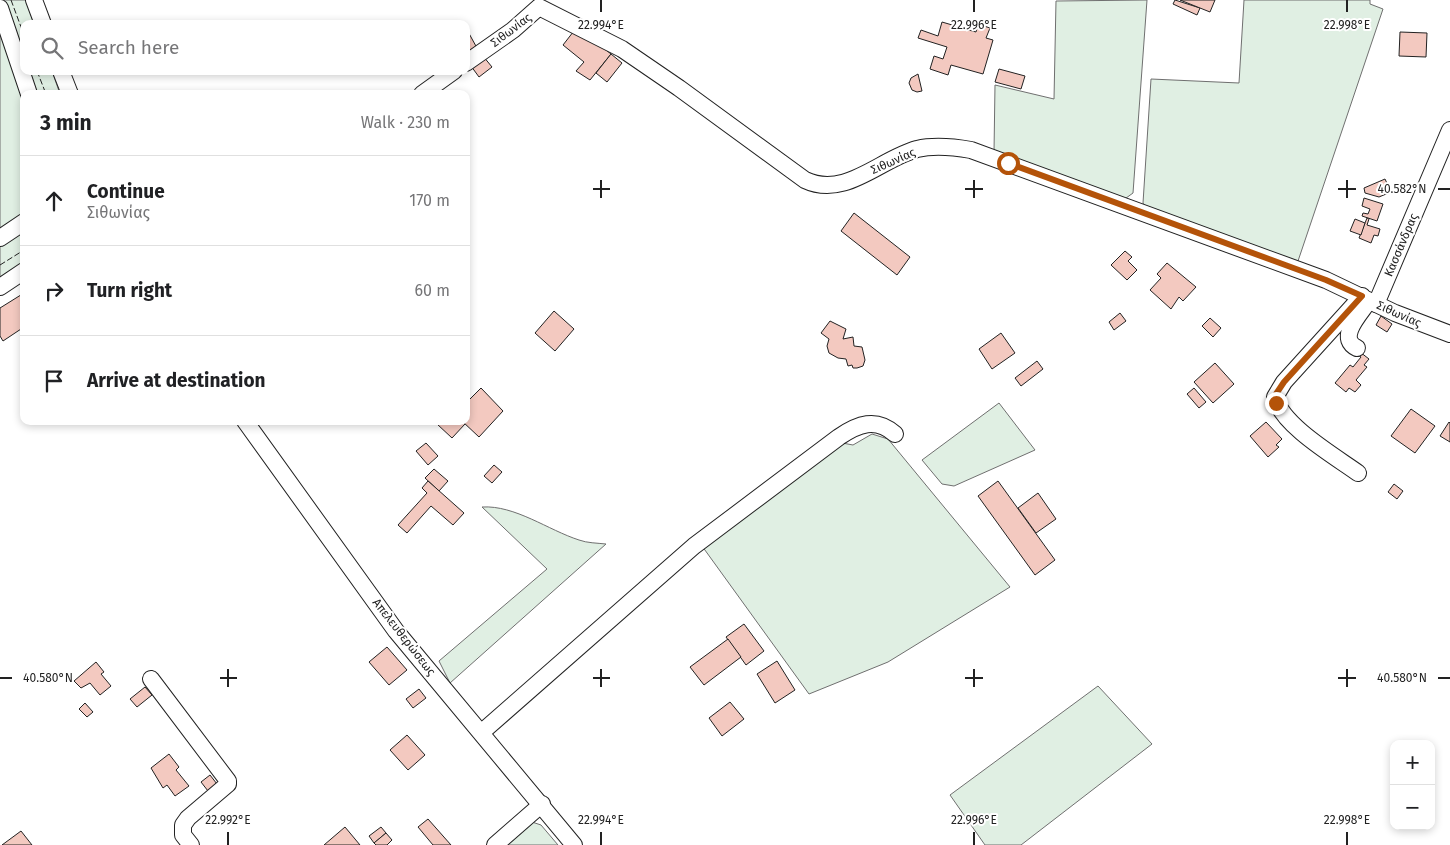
<!DOCTYPE html>
<html lang="en">
<head>
<meta charset="utf-8">
<style>
  body { margin:0; font-family:"Fira Sans",sans-serif; background:#f6f6f6; color:#202124 }
  .controls { position:absolute; right:15px; bottom:15px; display:grid; overflow:hidden; border-radius:10px; box-shadow:0 2px 8px #0003 }
  .controls button { width:45px; height:45px; display:grid; place-items:center; padding:0; border:0; border-bottom:1px solid #e0e0e0; background:#fff; color:#202124; font:25px sans-serif }
  .stop { position:absolute; width:15px; height:15px; margin:-11px; border:4px solid #b45309; border-radius:50%; background:#fff }
  .stop.end { background:#b45309; border-color:#fff; box-shadow:0 1px 5px #0008 }
  .list { margin:0; padding:0; list-style:none }
  h2 { display:flex; justify-content:space-between; align-items:center; height:65px; margin:0; padding:0 20px; font-size:21px }
  h2 small { font-size:16px; font-weight:400; color:#757577 }
  .list li { display:grid; grid-template-columns:32px 1fr auto; gap:15px; align-items:center; box-sizing:border-box; height:90px; padding:0 20px; border-top:1px solid #e0e0e0 }
  .list b { display:block; font-size:19px; white-space:nowrap }
  .list p { margin:0; font-size:16px; white-space:nowrap; color:#757577 }
  .list em { font-size:16px; font-style:normal; color:#757577 }
  .icon { flex:none; width:28px; height:28px; fill:none; stroke:currentColor; stroke-width:2; stroke-linecap:round; stroke-linejoin:round }
  .map { position:relative; flex:none; width:1450px; height:845px; overflow:hidden }
  .search { position:absolute; background:#fff; box-shadow:0 2px 8px #0003; left:20px; top:20px; width:450px; height:55px; display:flex; align-items:center; gap:12px; box-sizing:border-box; padding:0 18px; border-radius:10px; color:#757577; font-size:19px }
  .panel { position:absolute; background:#fff; box-shadow:0 2px 8px #0003; left:20px; top:90px; width:450px; height:335px; border-radius:10px }
  .map>svg:first-child { display:block }
  .green { fill:#e0efe3; stroke:#6f6f6f }
  .building { fill:#f3c9c0; stroke:#222 }
  .lines { fill:none; stroke-linecap:round; stroke-linejoin:round }
  .minor-casing { stroke:#222; stroke-width:18 }
  .minor { stroke:#fff; stroke-width:16 }
  .fence { stroke:#222; stroke-width:1; stroke-dasharray:6 2.5; stroke-linecap:butt }
  .route { stroke:#b45309; stroke-width:6 }
  .ticks { fill:none; stroke:#222; stroke-width:2 }
  .labels { text-anchor:middle; dominant-baseline:central; stroke-width:4; stroke-linejoin:round; paint-order:stroke }
  .street-label { font-size:12px; fill:#222; stroke:#fff }
  .ticks-label { font-size:12px; text-anchor:middle; fill:#222; stroke:#fff; stroke-width:4; stroke-linejoin:round; paint-order:stroke }
</style>
</head>
<body>
<div class="map">
<svg width="1450" height="845" viewBox="0 0 1450 845">
  <rect width="100%" height="100%" fill="#fff"/>
  <!-- green -->
  <g class="green">
    <path d="M 0,0 L 26,0 L 34,24 L 24,24 L 24,71 L 52,71 L 60,94 L 24,94 L 24,264 L 0,279 Z"/>
    <path d="M 1147,0 L 1133,193 L 1122,201 L 994,152 L 995,85 L 1054,99 L 1056,1 Z"/>
    <path d="M 1244,0 L 1370,0 L 1370,4 L 1383,9 L 1297,264 L 1146,209 L 1143,203 L 1151,79 L 1239,83 Z"/>
    <path d="M 999,403 L 1035,450 L 954,486 L 942,484 L 922,460 Z"/>
    <path d="M 872,434 L 888,439 L 1010,587 L 888,662 L 809,694 L 702,546 L 837,442 L 853,445 Z"/>
    <path d="M 482,507 C 515,505 548,530 579,540 C 587,543 597,543 606,544 L 450,683 L 439,661 L 547,569 Z"/>
    <path d="M 1098,686 L 1152,744 L 1021,845 L 985,845 L 950,795 Z"/>
    <path d="M 532,822 L 541,825 L 558,845 L 501,845 Z"/>
  </g>
  <!-- building -->
  <g class="building">
    <path d="M 1175,0 L 1200,8 L 1197,15 L 1173,4 Z"/>
    <path d="M 1180,0 L 1215,0 L 1210,12 Z"/>
    <path d="M 942,22 L 976,32 L 978,24 L 990,28 L 986,38 L 993,40 L 983,74 L 951,65 L 948,75 L 930,69 L 934,56 L 943,59 L 947,47 L 918,38 L 921,30 L 938,36 Z"/>
    <path d="M 577,27 L 611,54 L 590,80 L 576,71 L 584,62 L 563,45 Z"/>
    <path d="M 466,28 L 477,48 L 466,53 Z"/>
    <path d="M 1400,32 L 1427,33 L 1426,57 L 1399,56 Z"/>
    <path d="M 611,54 L 622,63 L 607,82 L 596,73 Z"/>
    <path d="M 483,56 L 492,67 L 479,77 L 471,66 Z"/>
    <path d="M 999,69 L 1025,76 L 1021,89 L 995,82 Z"/>
    <path d="M 918,74 L 922,91 L 917,92 L 912,90 L 909,83 L 911,78 Z"/>
    <path d="M 1385,179 L 1391,192 L 1379,197 L 1365,193 L 1364,188 Z"/>
    <path d="M 1364,198 L 1383,204 L 1377,221 L 1362,216 L 1363,213 L 1368,214 L 1370,209 L 1362,206 Z"/>
    <path d="M 854,213 L 910,257 L 897,275 L 841,231 Z"/>
    <path d="M 1367,218 L 1369,219 L 1367,225 L 1380,229 L 1378,236 L 1374,235 L 1371,243 L 1359,238 Z"/>
    <path d="M 1355,219 L 1365,223 L 1361,235 L 1350,231 Z"/>
    <path d="M 1125,251 L 1132,257 L 1128,261 L 1137,270 L 1127,280 L 1111,265 Z"/>
    <path d="M 1167,263 L 1196,287 L 1183,301 L 1179,297 L 1171,309 L 1150,290 L 1161,278 L 1157,274 Z"/>
    <path d="M 24,293 L 24,327 L 3,341 L 0,336 L 0,308 Z"/>
    <path d="M 554,311 L 574,329 L 555,351 L 535,333 Z"/>
    <path d="M 1120,313 L 1126,321 L 1114,330 L 1109,322 Z"/>
    <path d="M 1381,316 L 1392,324 L 1387,332 L 1376,325 Z"/>
    <path d="M 1210,318 L 1221,328 L 1213,337 L 1202,326 Z"/>
    <path d="M 830,321 L 846,329 L 843,339 L 853,337 L 854,346 L 862,347 L 865,360 L 863,366 L 857,368 L 853,368 L 852,365 L 848,366 L 846,359 L 838,358 L 829,353 L 827,346 L 829,339 L 821,333 Z"/>
    <path d="M 1001,333 L 1015,353 L 992,369 L 979,349 Z"/>
    <path d="M 1360,352 L 1369,359 L 1364,365 L 1367,367 L 1356,380 L 1361,385 L 1355,392 L 1349,388 L 1346,392 L 1335,383 L 1350,365 L 1353,367 L 1361,357 L 1358,355 Z"/>
    <path d="M 1037,361 L 1043,369 L 1021,386 L 1015,378 Z"/>
    <path d="M 1215,363 L 1234,384 L 1213,403 L 1194,382 Z"/>
    <path d="M 481,388 L 503,411 L 479,437 L 462,421 L 466,421 L 466,403 Z"/>
    <path d="M 1194,388 L 1206,402 L 1199,408 L 1187,394 Z"/>
    <path d="M 1411,409 L 1435,426 L 1415,453 L 1391,436 Z"/>
    <path d="M 440,421 L 462,421 L 465,424 L 452,438 L 437,424 Z"/>
    <path d="M 1266,422 L 1282,439 L 1276,445 L 1279,447 L 1268,457 L 1250,436 Z"/>
    <path d="M 1449,422 L 1450,423 L 1450,442 L 1440,436 Z"/>
    <path d="M 426,443 L 438,456 L 428,465 L 416,451 Z"/>
    <path d="M 494,465 L 502,472 L 492,483 L 484,476 Z"/>
    <path d="M 434,469 L 448,481 L 439,491 L 425,478 Z"/>
    <path d="M 428,481 L 464,513 L 453,525 L 431,506 L 407,533 L 398,525 L 427,493 L 422,488 Z"/>
    <path d="M 998,481 L 1055,560 L 1035,575 L 978,496 Z"/>
    <path d="M 1394,484 L 1403,491 L 1397,499 L 1388,492 Z"/>
    <path d="M 1038,493 L 1056,519 L 1036,533 L 1018,508 Z"/>
    <path d="M 744,624 L 764,651 L 746,665 L 726,637 Z"/>
    <path d="M 728,639 L 741,657 L 704,685 L 690,667 Z"/>
    <path d="M 387,647 L 407,670 L 389,685 L 369,662 Z"/>
    <path d="M 777,661 L 795,690 L 775,703 L 757,674 Z"/>
    <path d="M 96,662 L 104,672 L 101,674 L 111,686 L 100,695 L 90,683 L 81,688 L 74,681 Z"/>
    <path d="M 145,687 L 152,695 L 137,707 L 130,699 Z"/>
    <path d="M 419,689 L 426,698 L 413,708 L 406,699 Z"/>
    <path d="M 730,702 L 744,719 L 722,736 L 709,718 Z"/>
    <path d="M 85,703 L 93,712 L 87,717 L 79,709 Z"/>
    <path d="M 407,735 L 425,755 L 408,770 L 390,750 Z"/>
    <path d="M 169,754 L 179,767 L 176,770 L 189,786 L 175,796 L 167,785 L 163,788 L 151,768 Z"/>
    <path d="M 210,775 L 217,784 L 208,791 L 201,782 Z"/>
    <path d="M 428,819 L 451,845 L 433,845 L 418,827 Z"/>
    <path d="M 345,827 L 360,845 L 324,845 Z"/>
    <path d="M 381,827 L 386,833 L 374,843 L 369,836 Z"/>
    <path d="M 21,831 L 32,845 L 2,845 Z"/>
    <path d="M 386,833 L 392,840 L 387,845 L 376,845 L 374,843 Z"/>
  </g>
  <g class="lines">
    <!-- minor casing -->
    <g class="minor-casing">
      <g id="minor">
        <path d="M 34,0 L 43,24"/>
        <path d="M 0,8 L 29,94"/>
        <path d="M 466,63 L 513,30 L 539,7 L 622,49 L 679,88 L 805,180 C 845,199 880,159 917,149 C 934,145 954,147 971,150 L 1326,280 L 1395,313 L 1450,334"/>
        <path d="M 61,71 L 70,94"/>
        <path d="M 422,94 L 454,71"/>
        <path d="M 0,238 L 24,222"/>
        <path d="M 0,287 L 24,271"/>
        <path d="M 1376,304 L 1450,130"/>
        <path d="M 1357,348 C 1336,338 1361,313 1368,302"/>
        <path d="M 245,421 L 396,631 L 574,845"/>
        <path d="M 1358,473 C 1336,457 1281,425 1275,397 L 1284,382 L 1362,296"/>
        <path d="M 151,679 L 228,781 L 228,784 L 188,818 L 183,825 L 183,835 L 191,845"/>
        <path d="M 482,732 L 694,546 L 839,437 C 858,424 876,417 895,434"/>
        <path d="M 495,845 L 542,804"/>
      </g>
    </g>
    <!-- minor -->
    <use href="#minor" class="minor"/>
    <!-- fence -->
    <g class="fence">
      <path d="M 11,0 L 24,35"/>
      <path d="M 37,71 L 46,94"/>
      <path d="M 0,265 L 24,250"/>
    </g>
  </g>
  <g class="lines">
    <!-- route -->
    <path class="route" d="M 1008,163 L 1326,280 L 1362,296 L 1284,382 L 1276,394 L 1276,403"/>
  </g>
  <!-- ticks -->
  <path class="ticks" d="M 601,0 L 601,12M 974,0 L 974,12M 1347,0 L 1347,12M 601,180 L 601,198M 974,180 L 974,198M 1347,180 L 1347,198M 593,189 L 610,189M 965,189 L 983,189M 1338,189 L 1356,189M 1438,189 L 1450,189M 228,669 L 228,687M 601,669 L 601,687M 974,669 L 974,687M 1347,669 L 1347,687M 0,678 L 12,678M 220,678 L 237,678M 593,678 L 610,678M 965,678 L 983,678M 1338,678 L 1356,678M 1438,678 L 1450,678M 228,832 L 228,845M 601,832 L 601,845M 974,832 L 974,845M 1347,832 L 1347,845"/>
  <g class="labels">
    <!-- street labels -->
    <g class="street-label">
      <text transform="translate(511 30) rotate(-37)">Σιθωνίας</text>
      <text transform="translate(893 161) rotate(-24)">Σιθωνίας</text>
      <text transform="translate(1401 245) rotate(-67)">Κασσάνδρας</text>
      <text transform="translate(1399 314) rotate(24)">Σιθωνίας</text>
      <text transform="translate(404 637) rotate(52)">Απελευθερώσεως</text>
    </g>
  </g>
  <g class="ticks-label">
    <text x="601" y="29">22.994°E</text>
    <text x="974" y="29">22.996°E</text>
    <text x="1347" y="29">22.998°E</text>
    <text x="1402" y="193">40.582°N</text>
    <text x="48" y="682">40.580°N</text>
    <text x="1402" y="682">40.580°N</text>
    <text x="228" y="824">22.992°E</text>
    <text x="601" y="824">22.994°E</text>
    <text x="974" y="824">22.996°E</text>
    <text x="1347" y="824">22.998°E</text>
  </g>
</svg>
<div class="controls">
<button>+</button>
<button>−</button>
</div>
<div class="stop" style="left:1008px;top:163px"></div>
<div class="stop end" style="left:1276px;top:403px"></div>
<div class="search"><svg class="icon" aria-label="search" viewBox="0 0 24 24"><circle cx="10" cy="10" r="6"/><path d="M15 15l6 6"/></svg>Search here</div>
<section class="panel">
<h2>3 min<small>Walk · 230 m</small></h2>
<ul class="list">
<li><svg class="icon" aria-label="ahead" viewBox="0 0 24 24"><path d="M12 20V5M6 11l6-6 6 6"/></svg><div><b>Continue</b><p>Σιθωνίας</p></div><em>170 m</em></li>
<li><svg class="icon" aria-label="right" viewBox="0 0 24 24"><path d="M7 20v-9h11M14 6l5 5-5 5"/></svg><div><b>Turn right</b></div><em>60 m</em></li>
<li><svg class="icon" aria-label="arrive" viewBox="0 0 24 24"><path d="M6 21V4h12l-3 4 3 4H6"/></svg><div><b>Arrive at destination</b></div></li>
</ul>
</section>
</div>
</body>
</html>
